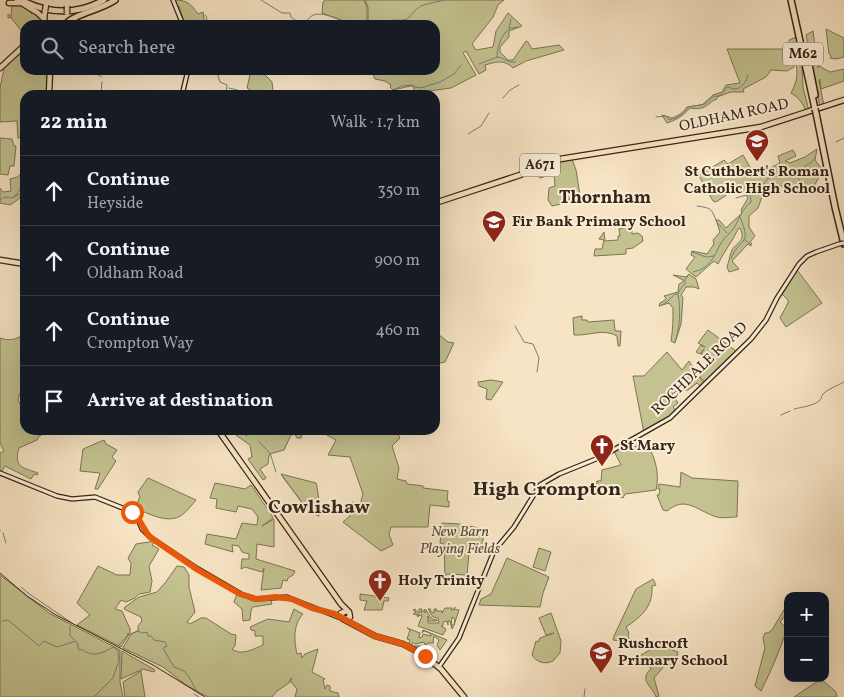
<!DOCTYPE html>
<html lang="en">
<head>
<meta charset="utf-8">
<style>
  body { margin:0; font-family:Vollkorn,serif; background:#20242c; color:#f1f3f6 }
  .controls { position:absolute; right:15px; bottom:15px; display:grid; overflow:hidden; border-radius:10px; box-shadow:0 5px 20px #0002 }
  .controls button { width:45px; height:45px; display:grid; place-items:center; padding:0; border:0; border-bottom:1px solid #363941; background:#171b24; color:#f1f3f6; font:25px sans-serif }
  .stop { position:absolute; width:15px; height:15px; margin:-11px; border:4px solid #ea580c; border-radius:50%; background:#fff }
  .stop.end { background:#ea580c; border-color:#fff; box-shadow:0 1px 5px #0008 }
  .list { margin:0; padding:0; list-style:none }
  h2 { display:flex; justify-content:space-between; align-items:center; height:65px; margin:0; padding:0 20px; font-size:21px }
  h2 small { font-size:16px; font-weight:400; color:#9ea1a6 }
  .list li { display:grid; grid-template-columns:32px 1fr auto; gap:15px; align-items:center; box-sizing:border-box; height:70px; padding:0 20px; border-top:1px solid #363941 }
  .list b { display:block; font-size:19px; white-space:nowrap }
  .list p { margin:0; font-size:16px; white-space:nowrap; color:#9ea1a6 }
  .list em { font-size:16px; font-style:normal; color:#9ea1a6 }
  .icon { flex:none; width:28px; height:28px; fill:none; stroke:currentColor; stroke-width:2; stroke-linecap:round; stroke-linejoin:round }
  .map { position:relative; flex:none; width:844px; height:697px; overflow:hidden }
  .search { position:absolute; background:#171b24; box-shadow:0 5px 20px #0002; left:20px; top:20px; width:420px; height:55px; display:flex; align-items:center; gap:12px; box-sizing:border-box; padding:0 18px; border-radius:15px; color:#9ea1a6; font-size:19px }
  .panel { position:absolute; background:#171b24; box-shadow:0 5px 20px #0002; left:20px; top:90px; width:420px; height:345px; border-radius:15px }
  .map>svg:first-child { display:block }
  .green { fill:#c3c290; stroke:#7c7452 }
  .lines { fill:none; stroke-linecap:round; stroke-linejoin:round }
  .stream { stroke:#758079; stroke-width:1 }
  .secondary-casing { stroke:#362514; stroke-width:5.5 }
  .primary-casing { stroke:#362514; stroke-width:7 }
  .trunk-casing { stroke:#362514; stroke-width:7 }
  .motorway-casing { stroke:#362514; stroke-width:8 }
  .secondary { stroke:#faedd9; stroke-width:3 }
  .primary { stroke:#f7e4c4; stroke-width:4.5 }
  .trunk { stroke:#f7e4c4; stroke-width:4.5 }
  .motorway { stroke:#f7e4c4; stroke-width:5 }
  .tram { stroke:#362514; stroke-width:1 }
  .secondary-bridge-casing { stroke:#362514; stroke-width:5.5; stroke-linecap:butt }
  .trunk-bridge-casing { stroke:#362514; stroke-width:7; stroke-linecap:butt }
  .motorway-bridge-casing { stroke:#362514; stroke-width:8; stroke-linecap:butt }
  .secondary-bridge { stroke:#faedd9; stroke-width:3 }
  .trunk-bridge { stroke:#f7e4c4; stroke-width:4.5 }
  .motorway-bridge { stroke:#f7e4c4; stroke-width:5 }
  .route { stroke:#ea580c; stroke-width:6 }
  .labels { text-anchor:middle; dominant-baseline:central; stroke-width:4; stroke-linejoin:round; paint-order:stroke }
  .shield { fill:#faedd9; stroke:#71614f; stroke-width:1 }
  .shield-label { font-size:14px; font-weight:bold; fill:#362514 }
  .street-label { font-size:15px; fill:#362514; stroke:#faedd9 }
  .poi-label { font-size:15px; font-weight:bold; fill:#362514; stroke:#faedd9; text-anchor:start }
  .park-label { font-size:15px; font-style:italic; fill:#594c33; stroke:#faedd9 }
  .quarter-label { font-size:18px; font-weight:bold; fill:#362514; stroke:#faedd9 }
  .district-label { font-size:20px; font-weight:bold; fill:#362514; stroke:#faedd9 }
</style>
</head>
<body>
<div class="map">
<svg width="844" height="697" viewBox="0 0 844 697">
  <rect width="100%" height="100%" fill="#f7e4c4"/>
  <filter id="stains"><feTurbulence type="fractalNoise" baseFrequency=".004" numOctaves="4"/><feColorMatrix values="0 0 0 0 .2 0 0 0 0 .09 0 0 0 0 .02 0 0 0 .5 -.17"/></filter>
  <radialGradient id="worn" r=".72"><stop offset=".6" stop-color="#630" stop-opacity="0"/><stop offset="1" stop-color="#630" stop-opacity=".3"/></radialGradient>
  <!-- green -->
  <g class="green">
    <path d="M 174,0 C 187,0 191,4 198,14 L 203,12 L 205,25 L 196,25 L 195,23 L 185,25 L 179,6 L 177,6 Z"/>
    <path d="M 325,0 L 364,0 L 367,7 L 367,25 L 354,25 L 322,13 L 323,2 Z"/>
    <path d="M 365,0 L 504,0 L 498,5 L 493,17 L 472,44 L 476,50 L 493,47 L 496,31 L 508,13 L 522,26 L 509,31 L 509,37 L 500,47 L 500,52 L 508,60 L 513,60 L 526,41 L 528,42 L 532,49 L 559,45 L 564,50 L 526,61 L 513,68 C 504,59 496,62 485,65 L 486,70 L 479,74 L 466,51 L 463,53 L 476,75 L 451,88 L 415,93 L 413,85 L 403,86 L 393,90 L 390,87 L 391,85 L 385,81 L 375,79 L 371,70 L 435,70 L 435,25 L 368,25 L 368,7 Z"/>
    <path d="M 17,4 L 28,10 L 32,14 L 30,10 C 36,14 42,16 41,25 L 25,25 L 25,35 L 11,18 L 12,17 L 8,18 L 8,14 L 11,16 L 12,5 Z"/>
    <path d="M 826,29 L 844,38 L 844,57 L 836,59 L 830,58 L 831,56 L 829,54 Z"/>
    <path d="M 813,31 L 818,68 L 819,66 L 830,72 L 844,69 L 844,81 L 821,89 L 820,79 L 819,80 L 824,106 L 820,107 L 806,35 Z"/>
    <path d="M 796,37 L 802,67 L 803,87 L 809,111 L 806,112 C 804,104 798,97 791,93 C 803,71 794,62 789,40 Z"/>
    <path d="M 727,49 L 784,49 L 792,60 L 794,67 L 787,71 L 771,70 L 766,77 L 743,89 L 744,92 L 731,92 L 717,97 L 717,99 C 711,101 711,103 706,106 C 702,109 695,109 690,108 C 683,116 676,120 667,123 L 662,115 L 672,118 C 678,116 683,113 687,107 L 702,105 L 713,95 L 722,92 L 726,85 L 740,83 Z"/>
    <path d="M 21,52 L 25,52 L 25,70 L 47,70 L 47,95 L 25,95 L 25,137 L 18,138 L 17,121 L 0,122 L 0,88 L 5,64 Z"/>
    <path d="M 230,70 L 260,70 L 272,82 L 273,91 L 268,95 L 260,95 L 252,92 L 252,91 L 247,88 L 250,75 Z"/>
    <path d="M 0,138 L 12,139 L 14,146 L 16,146 L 14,166 L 10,166 L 8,175 L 0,174 Z"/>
    <path d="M 817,149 L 815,160 L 824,172 L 819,177 L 811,192 L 805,189 L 800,192 L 795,186 L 772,186 L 763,194 L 758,208 L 749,216 L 749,227 L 755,236 L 750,242 L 752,244 L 751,246 L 748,244 L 732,261 L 739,269 L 729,272 L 727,267 C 729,261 730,255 732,250 C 738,241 746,241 740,228 L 738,229 C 733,241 724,251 718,264 L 714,261 L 696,277 L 686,269 L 695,257 L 691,255 L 692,251 L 707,254 L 714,244 L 713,240 L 720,232 L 716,220 L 719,220 L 726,228 L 742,213 L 741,210 L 748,198 L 741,188 L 729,195 L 728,194 L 716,202 L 713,201 L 699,176 L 701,174 L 724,160 L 728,164 L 743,155 L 755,176 L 780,163 L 778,156 L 793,150 L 796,156 L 785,161 L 790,163 L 805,157 Z"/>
    <path d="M 572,159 L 576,170 L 580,195 L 569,199 L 570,202 L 552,206 L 548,200 L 549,188 L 555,186 L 554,174 L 540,178 L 535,173 L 541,171 L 539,166 L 551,162 Z"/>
    <path d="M 22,172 L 25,173 L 25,179 L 21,182 L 20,190 L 14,197 L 22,192 L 25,185 C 25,195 18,200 10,205 L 0,203 L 0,188 L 3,192 L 11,191 L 10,179 L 18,177 Z"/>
    <path d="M 632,225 L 632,234 L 638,233 L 642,236 L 643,241 L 633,248 L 626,249 L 626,254 L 594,256 L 595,249 L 602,249 L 604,240 L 599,239 L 604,232 L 605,241 L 618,240 L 618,236 L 620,236 L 619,229 Z"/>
    <path d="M 797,270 L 822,303 L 786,327 L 780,318 L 788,303 L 788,300 L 782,294 Z"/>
    <path d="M 689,274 L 696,279 L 699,289 L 694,287 L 686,287 L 681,295 L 683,298 L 681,324 L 675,343 L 671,341 C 673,329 673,320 673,308 L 669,303 L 659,306 L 660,303 L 665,300 L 666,298 L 664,296 L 678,292 L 679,284 L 683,282 L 683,280 L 673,275 L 686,277 Z"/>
    <path d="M 582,316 L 582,320 L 587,320 L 588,322 L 614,320 L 615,331 L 621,331 L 620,346 L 618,346 L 617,336 C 604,328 588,336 574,335 L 573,318 Z"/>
    <path d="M 708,330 L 736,351 L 705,382 L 700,377 L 709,359 L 701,354 L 704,349 L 700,354 L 696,352 L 701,345 L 705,347 L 698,343 Z"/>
    <path d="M 24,334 L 25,388 L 20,393 L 18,400 L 25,414 L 25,430 L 33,430 L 34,432 L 38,430 L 53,430 L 39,436 L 37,440 L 19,448 C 13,468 24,468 38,473 L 37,475 L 34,474 L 31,479 L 5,466 L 2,471 L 0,471 L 0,453 L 4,451 L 0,443 L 0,338 C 9,341 16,340 24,334 Z"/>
    <path d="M 438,334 L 448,342 L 454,343 L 445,362 L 435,364 L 435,337 Z"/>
    <path d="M 667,352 L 682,370 L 689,361 L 696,372 L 698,372 L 697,375 L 704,383 L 700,386 L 697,383 L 688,390 L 677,391 L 672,394 L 678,403 L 673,407 L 676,411 L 666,420 L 644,433 L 633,376 L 644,376 Z"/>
    <path d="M 491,380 L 503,382 L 491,400 L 486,399 L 487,389 L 479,386 L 478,382 Z"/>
    <path d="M 239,430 L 303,430 L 301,438 L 297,438 L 295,434 L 291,435 L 284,450 L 273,453 L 269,455 L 268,464 L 260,469 L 266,478 L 263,480 L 248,459 L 252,457 L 250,445 L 236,435 Z"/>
    <path d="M 318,430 L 396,430 L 400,438 L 392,446 L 399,468 L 397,479 L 406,481 L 407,484 L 423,486 L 423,488 L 448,491 L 447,501 L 449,501 L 449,507 L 430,505 L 428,527 L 391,527 L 389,534 L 393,545 L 381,551 L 343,522 L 350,516 L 352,502 L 360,505 L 363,494 L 350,457 L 328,455 L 336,440 Z"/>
    <path d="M 104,440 L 106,444 L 117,450 L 112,457 L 116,461 L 98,489 L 95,489 L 100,473 L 80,471 L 83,449 Z"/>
    <path d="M 629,443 L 632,448 L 643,443 L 644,444 L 647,443 C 655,458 660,473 656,490 L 625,494 L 623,498 L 610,492 L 598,490 L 596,488 L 597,481 L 601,481 L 602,470 L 621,465 L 614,451 Z"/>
    <path d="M 681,472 L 692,478 L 738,481 L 737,517 C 730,517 719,519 714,516 C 695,509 685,496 667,511 L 663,510 L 657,495 L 659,495 L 660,489 L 658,489 L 659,484 L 680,487 Z"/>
    <path d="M 281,474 L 316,483 C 318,489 320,509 319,516 L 309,512 L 310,507 L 304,505 Z"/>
    <path d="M 148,478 L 196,500 C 192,505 187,511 182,515 C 168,525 148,513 135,508 L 140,497 L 138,492 Z"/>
    <path d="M 215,483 L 245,489 L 251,485 L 271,514 L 273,518 L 262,526 L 274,519 L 274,547 L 257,544 L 256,559 L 295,571 L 293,575 L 288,578 L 287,581 L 283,580 L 281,588 L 261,590 L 264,568 L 262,572 L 245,567 L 241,569 L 242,559 L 249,559 L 249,554 L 242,552 L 239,546 L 232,545 L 233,552 L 205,544 L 207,534 L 236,539 L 242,523 L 257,525 L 258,517 L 252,509 L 238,506 L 236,512 L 216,508 L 217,499 L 210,498 Z"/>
    <path d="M 442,523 L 459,524 L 484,529 L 482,552 L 469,553 L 467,575 L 446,574 L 446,577 L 445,577 L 444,544 L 440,543 Z"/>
    <path d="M 155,541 L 152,545 L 159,549 L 149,566 L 152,581 L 150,592 L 139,594 L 135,598 L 126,602 L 121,600 L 115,609 L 122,611 L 130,629 L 130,634 L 127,634 L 129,634 L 128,636 L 121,647 L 77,625 L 90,615 L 77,603 L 98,566 L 117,575 L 130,575 L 131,563 L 128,558 L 136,544 Z"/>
    <path d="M 539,548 L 551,552 L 545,571 L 533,567 Z"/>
    <path d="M 507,558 L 549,577 L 543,593 L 540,607 L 479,605 L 481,599 L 491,594 Z"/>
    <path d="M 177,566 L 184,567 L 189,575 L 189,587 L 195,612 L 187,622 L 190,624 L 201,618 L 206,618 L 231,634 L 236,635 L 235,646 L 232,649 C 241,656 254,649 263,645 L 263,636 L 255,636 L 255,631 L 251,630 L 250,627 L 268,619 L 289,622 L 294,609 L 303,614 C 293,624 294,641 297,654 L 301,653 L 302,658 L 305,654 L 318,649 L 312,672 L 325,679 L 323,680 L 325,689 L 327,685 L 330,686 L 330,691 L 338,693 L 339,697 L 295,697 L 297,689 L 291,682 L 291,678 L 289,683 L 277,691 L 272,697 L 208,697 L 186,685 L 163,667 L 123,648 L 131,634 L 138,631 L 138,626 L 142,621 L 141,617 L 124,609 L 125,607 L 139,597 L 157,592 L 165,583 Z"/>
    <path d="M 0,575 L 49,613 L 120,650 L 120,682 L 123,697 L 0,697 Z"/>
    <path d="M 653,579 L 656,585 L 652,586 C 653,607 642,616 626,627 L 629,633 L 628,634 L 629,639 L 620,641 L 613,640 L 614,636 L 636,589 Z"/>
    <path d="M 237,594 L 253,601 L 271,600 L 272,604 L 253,607 L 251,610 L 250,620 L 243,621 L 242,609 L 234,602 Z"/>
    <path d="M 360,594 L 389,598 L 388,601 L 384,601 L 382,610 L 364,610 L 367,601 L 360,600 Z"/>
    <path d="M 788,603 L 788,612 L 780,622 L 787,629 C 780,650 771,671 761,691 L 755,686 L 765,648 L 763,638 L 765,633 L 768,633 L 772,630 Z"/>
    <path d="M 455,607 L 454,609 L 459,610 L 454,625 L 455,619 L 452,617 L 451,625 L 454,625 L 452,629 L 450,621 L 448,621 L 448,625 L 447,621 L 443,622 L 443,626 L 441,626 L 446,629 L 443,635 L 418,626 L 422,616 L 420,615 L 418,617 L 417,615 L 419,615 L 413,614 L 416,612 L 413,610 L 415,609 L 417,612 L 419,613 L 419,609 L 422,609 L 421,613 L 425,609 L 425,613 L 426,610 L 432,619 L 437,620 L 437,621 L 429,621 L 428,616 L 428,623 L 439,623 L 438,618 L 433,617 L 428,609 L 431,609 L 430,611 L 434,613 L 434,609 L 437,609 L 435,611 L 442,611 L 442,613 L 445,608 L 452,608 L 451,610 L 453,610 Z"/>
    <path d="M 551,613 L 561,641 L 560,653 L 553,661 C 545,665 536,662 532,655 L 536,641 L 538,642 L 540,638 L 554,633 L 546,635 L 539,618 Z"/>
    <path d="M 407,628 L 420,633 L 419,638 L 422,637 L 423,634 L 431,636 L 430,633 L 424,631 L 422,633 L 423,630 L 447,640 L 440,650 L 437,645 L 439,640 L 434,636 L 433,642 L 434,643 L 428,643 L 426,645 L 427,650 L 424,642 L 415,644 L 414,643 L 412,643 L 412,646 L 421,646 L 422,651 L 427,653 L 426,655 L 428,658 L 407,645 L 408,645 L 410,640 L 407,639 L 410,630 Z"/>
    <path d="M 658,645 L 678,652 L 675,663 L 667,666 L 665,665 L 654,678 L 659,696 L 656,697 C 653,687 638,680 651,669 L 641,655 Z"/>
    <path d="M 122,651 L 155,670 L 154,672 L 143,669 L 121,679 Z"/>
    <path d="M 141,671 L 145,697 L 125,697 L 123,682 Z"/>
    <path d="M 821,679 L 836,692 L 837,697 L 794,697 Z"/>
  </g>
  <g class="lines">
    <!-- stream -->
    <g class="stream">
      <path d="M 261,0 L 282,13 L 290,13 L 291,17 L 299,23 C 307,23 307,19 313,15 C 323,11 343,21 353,25"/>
      <path d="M 493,0 L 494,1"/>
      <path d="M 205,15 L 207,18 L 206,25"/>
      <path d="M 390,22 L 393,20 C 414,22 407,14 421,6 C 428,3 437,2 445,0"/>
      <path d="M 379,25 L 387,23"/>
      <path d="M 509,28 L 511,19"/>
      <path d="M 497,57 C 504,57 506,63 515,62"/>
      <path d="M 479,64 L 497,57 C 497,47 501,35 510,28 L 514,28 L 518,27"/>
      <path d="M 97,70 L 97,74 L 101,77"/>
      <path d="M 218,70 L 218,76 L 220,82 L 227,85 L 226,95"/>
      <path d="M 229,88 L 237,90"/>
      <path d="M 393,90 L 411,86 L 421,88 L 440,82 L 454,74 L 461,65"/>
      <path d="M 102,95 L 101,92 L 102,82"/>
      <path d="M 503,98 L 510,90 L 519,85"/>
      <path d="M 656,117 L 666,116 L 669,120 C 678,118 683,114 688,107 L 705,104 L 714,96 C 720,97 725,92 727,87 C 730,87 732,89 735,89 C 742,89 747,80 748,75"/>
      <path d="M 468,134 L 481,126 L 489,113"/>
      <path d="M 836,142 L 844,138"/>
      <path d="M 796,176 L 802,183"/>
      <path d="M 736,198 L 750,194"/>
      <path d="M 0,200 L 4,197 L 13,198 L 15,196"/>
      <path d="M 697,206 C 711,208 711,208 716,220 C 718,225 724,229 727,233"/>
      <path d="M 745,240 L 750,244"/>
      <path d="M 692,252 L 706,257 L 714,256"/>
      <path d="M 731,259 C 739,236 753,248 740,217"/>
      <path d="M 693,272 C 710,269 714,256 721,243 C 724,237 731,233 734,228 C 739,219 743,208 751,202 L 750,194 L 755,186 L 764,184 C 767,177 772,177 778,176 L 779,178 L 785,176 L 787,178 L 796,176 L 796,171 L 802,170 C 805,164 812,164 815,158"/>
      <path d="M 660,306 L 668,301 L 675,294 L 678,294 L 681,288 L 685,284 L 685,279 L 688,276"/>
      <path d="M 515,326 L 524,342 L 533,344 L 539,358 L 537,372"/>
      <path d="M 675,342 C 680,328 681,310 678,294"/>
      <path d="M 794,409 C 802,407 813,406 819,401 C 823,397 820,398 823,394 C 828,389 837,386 844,382"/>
      <path d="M 781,415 L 790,411"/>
      <path d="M 241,431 L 247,436"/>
      <path d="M 259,442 L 270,453 L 276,472"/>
      <path d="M 282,476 L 303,504"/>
      <path d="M 0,530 L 0,531"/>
      <path d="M 3,533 L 6,543"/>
      <path d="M 21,587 L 28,593 L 72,623"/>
      <path d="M 3,621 L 8,620 L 39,646 L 44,641 L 57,647 L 76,641"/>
      <path d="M 0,623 L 1,622"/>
      <path d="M 70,626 L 70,636 L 75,640"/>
      <path d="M 131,634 L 137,631 L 143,633 L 147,632 L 148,636 L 151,636 L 154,640 L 165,642 L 167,646 L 163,648 L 164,650 L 174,667 L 184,671 L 189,677 L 196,690"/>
      <path d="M 77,642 L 79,650 C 87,650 80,649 86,652 C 95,657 105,652 113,647 L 116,649"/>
      <path d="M 119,645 L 129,634"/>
      <path d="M 116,649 L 118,651 L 119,662"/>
      <path d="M 194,694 L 199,697"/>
      <path d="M 94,697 L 113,678 L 118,663"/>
      <path d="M 584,697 L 585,689"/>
    </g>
    <!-- secondary casing -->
    <g class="secondary-casing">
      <g id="secondary">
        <path d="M 173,0 L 183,25"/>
        <path d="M 182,95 L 188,70"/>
        <path d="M 0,473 L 57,496 L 72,499 L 95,497 L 130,511 L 136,515 L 142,529 L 150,537 L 198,569 L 241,594 L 256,599 L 287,597 L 343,619"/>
        <path d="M 439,667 L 459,638 L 494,551 L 514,527 L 540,485 L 559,474 L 601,457 L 670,418 L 751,339 L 766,320 L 777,298 L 799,264 L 807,256 L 816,252 L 839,244"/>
      </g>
    </g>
    <!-- primary casing -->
    <g class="primary-casing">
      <g id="primary">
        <path d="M 49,95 L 50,70"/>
        <path d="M 435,203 L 520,175 L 538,166 L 554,160 L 761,127 L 844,100"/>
        <path d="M 0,260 L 25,264"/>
        <path d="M 218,430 L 341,604 L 349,612 L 350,617 L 345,619"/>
        <path d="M 347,611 L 341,613 L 343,619 L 375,636 L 403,644 L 422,654 L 441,669 L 464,697"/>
      </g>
    </g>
    <!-- trunk casing -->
    <g class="trunk-casing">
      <g id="trunk">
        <path d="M 17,0 L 38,13 L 44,19"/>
        <path d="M 9,3 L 20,3"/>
        <path d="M 45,11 L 44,19 L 46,25"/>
        <path d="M 0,68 L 25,45"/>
      </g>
    </g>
    <!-- motorway casing -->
    <g class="motorway-casing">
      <g id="motorway">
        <path d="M 21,0 C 48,14 77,15 104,0"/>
        <path d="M 791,0 L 815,109"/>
        <path d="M 66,24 C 74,14 101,10 115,0"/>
        <path d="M 807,54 L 815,95"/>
        <path d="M 816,113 L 835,207 L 844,244"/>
      </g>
    </g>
    <!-- secondary -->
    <use href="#secondary" class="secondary"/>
    <!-- primary -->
    <use href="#primary" class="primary"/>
    <!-- trunk -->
    <use href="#trunk" class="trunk"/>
    <!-- motorway -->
    <use href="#motorway" class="motorway"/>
    <!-- tram -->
    <path class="tram" d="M 0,573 L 27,596 L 56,615 L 153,665 L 205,697"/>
    <!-- secondary-bridge casing -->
    <g class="secondary-bridge-casing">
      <path id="secondary-bridge" d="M 839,244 L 844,243"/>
    </g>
    <!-- trunk-bridge casing -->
    <g class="trunk-bridge-casing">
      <g id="trunk-bridge">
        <path d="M 67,6 L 67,13"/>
        <path d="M 45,11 L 46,5"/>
      </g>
    </g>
    <!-- motorway-bridge casing -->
    <g class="motorway-bridge-casing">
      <path id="motorway-bridge" d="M 815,109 L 816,113"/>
    </g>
    <!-- secondary-bridge -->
    <use href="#secondary-bridge" class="secondary-bridge"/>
    <!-- trunk-bridge -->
    <use href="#trunk-bridge" class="trunk-bridge"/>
    <!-- motorway-bridge -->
    <use href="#motorway-bridge" class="motorway-bridge"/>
  </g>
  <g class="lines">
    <!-- route -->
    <path class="route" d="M 132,512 C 140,518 143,529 150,537 L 198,570 L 240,594 L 256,599 L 276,597 L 292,599 L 312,608 L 335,614 L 375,636 L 403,644 L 425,656"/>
  </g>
  <!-- icons -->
  <defs>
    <g id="school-pin" transform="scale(1.25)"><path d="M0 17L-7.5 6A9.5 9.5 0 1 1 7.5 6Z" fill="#8f2418" stroke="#faedd9"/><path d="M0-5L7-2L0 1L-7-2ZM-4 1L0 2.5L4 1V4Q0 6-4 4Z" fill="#fff"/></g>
    <g id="church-pin" transform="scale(1.25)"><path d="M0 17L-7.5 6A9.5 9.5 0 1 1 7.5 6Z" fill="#8f2418" stroke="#faedd9"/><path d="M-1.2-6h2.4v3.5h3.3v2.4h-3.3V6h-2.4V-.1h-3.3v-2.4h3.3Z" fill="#fff"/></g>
  </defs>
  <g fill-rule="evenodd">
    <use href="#school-pin" x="757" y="141"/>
    <use href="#school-pin" x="494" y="222"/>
    <use href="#church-pin" x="602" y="446"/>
    <use href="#church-pin" x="380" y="581"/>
    <use href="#school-pin" x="601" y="653"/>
  </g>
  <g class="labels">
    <!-- shield labels -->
    <g class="shield">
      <rect x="783" y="42.5" width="40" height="23" rx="4"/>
      <rect x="520" y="153.5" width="40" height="23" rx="4"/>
    </g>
    <g class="shield-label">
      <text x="803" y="54">M62</text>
      <text x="540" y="165">A671</text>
    </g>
    <!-- street labels -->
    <g class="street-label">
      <text transform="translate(734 116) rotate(-12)">OLDHAM ROAD</text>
      <text transform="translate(700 369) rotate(-44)">ROCHDALE ROAD</text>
    </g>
    <!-- poi labels -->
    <g class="poi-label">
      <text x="757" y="172" text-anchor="middle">St Cuthbert's Roman<tspan x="757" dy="17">Catholic High School</tspan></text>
      <text x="512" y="222">Fir Bank Primary School</text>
      <text x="620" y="446">St Mary</text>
      <text x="398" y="581">Holy Trinity</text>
      <text x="618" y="644">Rushcroft<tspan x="618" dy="17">Primary School</tspan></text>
    </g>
    <!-- park labels -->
    <g class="park-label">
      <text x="460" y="532">New Barn<tspan x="460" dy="17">Playing Fields</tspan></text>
    </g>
    <!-- quarter labels -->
    <g class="quarter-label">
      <text x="605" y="198">Thornham</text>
    </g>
    <!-- district labels -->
    <g class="district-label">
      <text x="547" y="490">High Crompton</text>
      <text x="319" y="508">Cowlishaw</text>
    </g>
  </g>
  <rect width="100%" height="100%" filter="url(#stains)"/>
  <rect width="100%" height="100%" fill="url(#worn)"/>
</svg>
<div class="controls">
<button>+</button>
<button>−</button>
</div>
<div class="stop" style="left:132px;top:512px"></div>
<div class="stop end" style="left:425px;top:656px"></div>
<div class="search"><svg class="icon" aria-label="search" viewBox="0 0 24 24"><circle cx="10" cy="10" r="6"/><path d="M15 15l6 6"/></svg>Search here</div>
<section class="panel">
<h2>22 min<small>Walk · 1.7 km</small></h2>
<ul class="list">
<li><svg class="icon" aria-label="ahead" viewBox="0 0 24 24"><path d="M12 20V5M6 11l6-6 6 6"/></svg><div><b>Continue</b><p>Heyside</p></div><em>350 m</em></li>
<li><svg class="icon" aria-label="ahead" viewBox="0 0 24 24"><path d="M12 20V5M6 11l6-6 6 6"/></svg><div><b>Continue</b><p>Oldham Road</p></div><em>900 m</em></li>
<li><svg class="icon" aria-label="ahead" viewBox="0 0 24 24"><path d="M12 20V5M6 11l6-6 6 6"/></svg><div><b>Continue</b><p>Crompton Way</p></div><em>460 m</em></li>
<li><svg class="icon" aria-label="arrive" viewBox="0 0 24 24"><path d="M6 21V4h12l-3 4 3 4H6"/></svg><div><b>Arrive at destination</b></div></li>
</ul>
</section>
</div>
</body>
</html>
